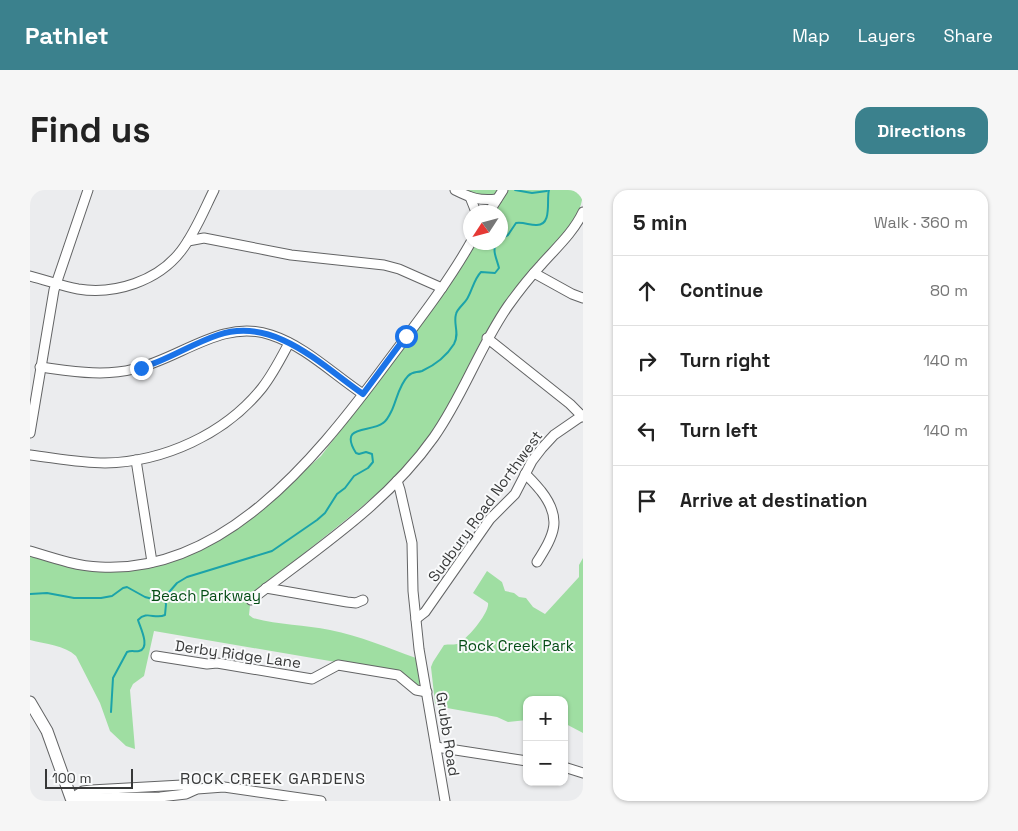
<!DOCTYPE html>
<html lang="en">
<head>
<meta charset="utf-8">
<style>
  body { margin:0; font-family:"Space Grotesk",sans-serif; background:#f6f6f6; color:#222 }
  .controls { position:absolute; right:15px; bottom:15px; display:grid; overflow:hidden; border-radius:10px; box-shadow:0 1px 4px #0004 }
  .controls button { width:45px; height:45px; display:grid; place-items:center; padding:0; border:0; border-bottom:1px solid #e0e0e0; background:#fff; color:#222; font:25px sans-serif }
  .compass { position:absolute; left:433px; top:15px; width:45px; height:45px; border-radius:50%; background:#fff; box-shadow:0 1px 4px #0004; rotate:234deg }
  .scale { position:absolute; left:15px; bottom:12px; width:88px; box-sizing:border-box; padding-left:5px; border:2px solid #373838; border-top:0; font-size:14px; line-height:18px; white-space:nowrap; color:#373838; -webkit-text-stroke:4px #f9fafb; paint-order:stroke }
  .stop { position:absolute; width:15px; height:15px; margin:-11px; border:4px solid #1a73e8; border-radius:50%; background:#fff }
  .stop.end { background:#1a73e8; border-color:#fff; box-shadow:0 1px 5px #0008 }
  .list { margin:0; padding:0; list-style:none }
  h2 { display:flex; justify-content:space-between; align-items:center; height:65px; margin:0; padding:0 20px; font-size:21px }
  h2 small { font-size:16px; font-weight:400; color:#767676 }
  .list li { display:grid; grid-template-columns:32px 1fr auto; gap:15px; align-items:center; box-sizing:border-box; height:70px; padding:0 20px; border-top:1px solid #e0e0e0 }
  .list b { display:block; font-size:19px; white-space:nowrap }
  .list em { font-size:16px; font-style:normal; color:#767676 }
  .icon { flex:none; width:28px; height:28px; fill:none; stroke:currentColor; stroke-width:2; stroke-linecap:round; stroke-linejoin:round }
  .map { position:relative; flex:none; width:553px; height:611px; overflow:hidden; border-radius:15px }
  header { display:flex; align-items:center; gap:30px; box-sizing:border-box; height:70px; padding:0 25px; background:#3b818d; color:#fff }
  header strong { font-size:24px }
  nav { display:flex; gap:28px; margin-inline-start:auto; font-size:18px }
  .intro { display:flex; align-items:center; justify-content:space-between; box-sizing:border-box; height:120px; padding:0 30px }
  h1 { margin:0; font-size:35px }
  .button { padding:12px 22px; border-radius:15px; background:#3b818d; color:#fff; font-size:18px; font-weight:700 }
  main { display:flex; gap:30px; padding:0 30px }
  aside { flex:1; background:#fff; border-radius:15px; box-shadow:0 1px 4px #0004 }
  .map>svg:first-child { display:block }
  .green { fill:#9fdea2 }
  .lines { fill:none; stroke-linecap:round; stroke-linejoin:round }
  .stream { stroke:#1ca3a9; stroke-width:2 }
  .minor-casing { stroke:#636465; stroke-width:11 }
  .major-casing { stroke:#636465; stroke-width:13 }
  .minor { stroke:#fff; stroke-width:9 }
  .major { stroke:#fff; stroke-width:11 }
  .route { stroke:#1a73e8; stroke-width:6 }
  .labels { text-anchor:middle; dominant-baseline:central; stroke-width:4; stroke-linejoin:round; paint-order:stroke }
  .street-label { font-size:15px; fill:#373838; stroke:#f9fafb }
  .park-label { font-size:15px; fill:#054d16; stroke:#f9fafb }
  .neighbourhood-label { font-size:16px; letter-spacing:1px; fill:#373838; stroke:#f9fafb }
</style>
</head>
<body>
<header>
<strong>Pathlet</strong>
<nav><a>Map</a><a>Layers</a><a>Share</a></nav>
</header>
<div class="intro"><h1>Find us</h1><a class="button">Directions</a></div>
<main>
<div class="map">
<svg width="553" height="611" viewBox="0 0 553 611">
  <rect width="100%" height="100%" fill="#ebecee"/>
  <!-- green -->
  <g class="green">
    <path d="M 437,0 L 553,0 C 553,34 520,56 500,80 C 478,106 459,135 443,166 C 434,184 427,203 417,220 C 402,244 384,265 366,286 L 366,287 L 328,320 L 221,406 L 219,425 L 223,428 C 248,435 275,435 300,440 C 330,446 358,458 386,468 L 390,496 L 387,497 L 370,483 L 124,441 L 114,486 L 103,494 L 100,500 L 105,559 L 96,556 L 80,541 L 70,513 L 46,466 C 34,455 16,454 0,450 L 0,366 L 46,379 L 82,382 L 134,372 L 214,334 L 291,266 L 369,163 L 445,53 L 470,52 L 470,22 L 464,22 L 467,18 Z"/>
    <path d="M 553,368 L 553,543 L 534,533 L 534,510 L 497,510 L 497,530 L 478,532 L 467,527 L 417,518 L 410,518 L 405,513 L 401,477 L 403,472 L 414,455 C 419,454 423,455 427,454 C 436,451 460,422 458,413 L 443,403 L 457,381 L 472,392 L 475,401 L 484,403 L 489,407 L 496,408 L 503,417 L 515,424 L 549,387 L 549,375 Z"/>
  </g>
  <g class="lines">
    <!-- stream -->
    <g class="stream">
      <path d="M 485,0 L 502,3 L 517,1"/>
      <path d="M 470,49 L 478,45 L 486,33 C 494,32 499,35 506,35 C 523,36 516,9 519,0"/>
      <path d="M 0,404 L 17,403 L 44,408 L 71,408 L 82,406 L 93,398 L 97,397 L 115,407 L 130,411 L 134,408 L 147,393 L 157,387 L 242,361 L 287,330 L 295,323 L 307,304 L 315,298 L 324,286 L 338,278 L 343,272 L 342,264 L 336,262 L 329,264 L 326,263 C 308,234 340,243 353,233 C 357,231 360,224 362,220 C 367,209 369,195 378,186 C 383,181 386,183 392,181 C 405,175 416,167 424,154 C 430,143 423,135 426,124 C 427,119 434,114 437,109 C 442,101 444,89 451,82 L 465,83 L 469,78 C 467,69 462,62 466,52"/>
      <path d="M 81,522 L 83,488 L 97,462 C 102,460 105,462 109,461 C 121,458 110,437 108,430 C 117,420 125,430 135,425 L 136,414 L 134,409"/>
    </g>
    <!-- minor casing -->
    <g class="minor-casing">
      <g id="minor">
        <path d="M 425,0 C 441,8 449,11 467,9"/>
        <path d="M 440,7 L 446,22"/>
        <path d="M 459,22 L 473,0"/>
        <path d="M 158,51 L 174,48 L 261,65 L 354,75 L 369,79 L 412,98"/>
        <path d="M 504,83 L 542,104 L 553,108"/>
        <path d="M 0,86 C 16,90 32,96 48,99 C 85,105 128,91 151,61 C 165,43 174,20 184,0"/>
        <path d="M 457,148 L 540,214 L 553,227"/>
        <path d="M 10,177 C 41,181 73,187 104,179 C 150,169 192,128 241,145 C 275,156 303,184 333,204"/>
        <path d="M 0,243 L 24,100 L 58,0"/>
        <path d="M 0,265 C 25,268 50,273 75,273 C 134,272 195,244 232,198 C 243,184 251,168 259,153"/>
        <path d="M 106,270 L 122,372"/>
        <path d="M 495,284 C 501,289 506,295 511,301 C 533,329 524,345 507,372"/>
        <path d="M 367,291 L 370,300 L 382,353 L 383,401 L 389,459 L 415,611"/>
        <path d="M 0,361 C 23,368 46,376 70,377 C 192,384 284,270 350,182 C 381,140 415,98 441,52"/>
        <path d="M 236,398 L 317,412 L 326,413 L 333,410"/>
        <path d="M 221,410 C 285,360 356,315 404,247 C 433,206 449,158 478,116 C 488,102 499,88 511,75 C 526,58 543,43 553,22"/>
        <path d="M 386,429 L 395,422 L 460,329 L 485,304 L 502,271 L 512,258 L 524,245 L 553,225"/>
        <path d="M 126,466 L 177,474 L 187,473 L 282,489 L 308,475 L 368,485 L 386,500 L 397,502"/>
        <path d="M 406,557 L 497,571"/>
        <path d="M 534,577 L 553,583"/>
        <path d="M 41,608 L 130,607 L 156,604 L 167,599 L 194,597 L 291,611"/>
        <path d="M 42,608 L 53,601 L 61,600 L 152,595 L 166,599"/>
      </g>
    </g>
    <!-- major casing -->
    <g class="major-casing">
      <path id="major" d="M 0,512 L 17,541 L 41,608 L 44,611"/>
    </g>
    <!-- minor -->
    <use href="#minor" class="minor"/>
    <!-- major -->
    <use href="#major" class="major"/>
  </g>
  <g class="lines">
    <!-- route -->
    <path class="route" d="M 111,178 C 138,170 161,154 188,145 C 244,126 291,175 333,204 L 376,146"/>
  </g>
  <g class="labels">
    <!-- street labels -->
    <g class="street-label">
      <text transform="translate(455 316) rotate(-54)">Sudbury Road Northwest</text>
      <text transform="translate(208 464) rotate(8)">Derby Ridge Lane</text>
      <text transform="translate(418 544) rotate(81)">Grubb Road</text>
    </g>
    <!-- park labels -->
    <g class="park-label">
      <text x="176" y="405">Beach Parkway</text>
      <text x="486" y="455">Rock Creek Park</text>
    </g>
    <!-- neighbourhood labels -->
    <g class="neighbourhood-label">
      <text x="243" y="588">ROCK CREEK GARDENS</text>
    </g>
  </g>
</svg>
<div class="controls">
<button>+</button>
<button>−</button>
</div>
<svg class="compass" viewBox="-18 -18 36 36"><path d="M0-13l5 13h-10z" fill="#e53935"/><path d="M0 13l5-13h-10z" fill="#767676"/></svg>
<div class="scale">100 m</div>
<div class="stop" style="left:376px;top:146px"></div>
<div class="stop end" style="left:111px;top:178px"></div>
</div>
<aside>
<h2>5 min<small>Walk · 360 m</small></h2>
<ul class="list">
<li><svg class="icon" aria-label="ahead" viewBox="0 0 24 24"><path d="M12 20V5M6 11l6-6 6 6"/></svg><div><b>Continue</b></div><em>80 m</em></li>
<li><svg class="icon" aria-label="right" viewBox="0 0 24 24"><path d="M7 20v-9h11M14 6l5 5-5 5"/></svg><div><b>Turn right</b></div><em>140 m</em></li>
<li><svg class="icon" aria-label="left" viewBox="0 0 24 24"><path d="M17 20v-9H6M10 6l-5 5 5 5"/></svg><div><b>Turn left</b></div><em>140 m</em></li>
<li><svg class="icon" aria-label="arrive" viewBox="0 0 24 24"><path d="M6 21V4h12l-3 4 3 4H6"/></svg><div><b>Arrive at destination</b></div></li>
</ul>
</aside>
</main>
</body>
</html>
